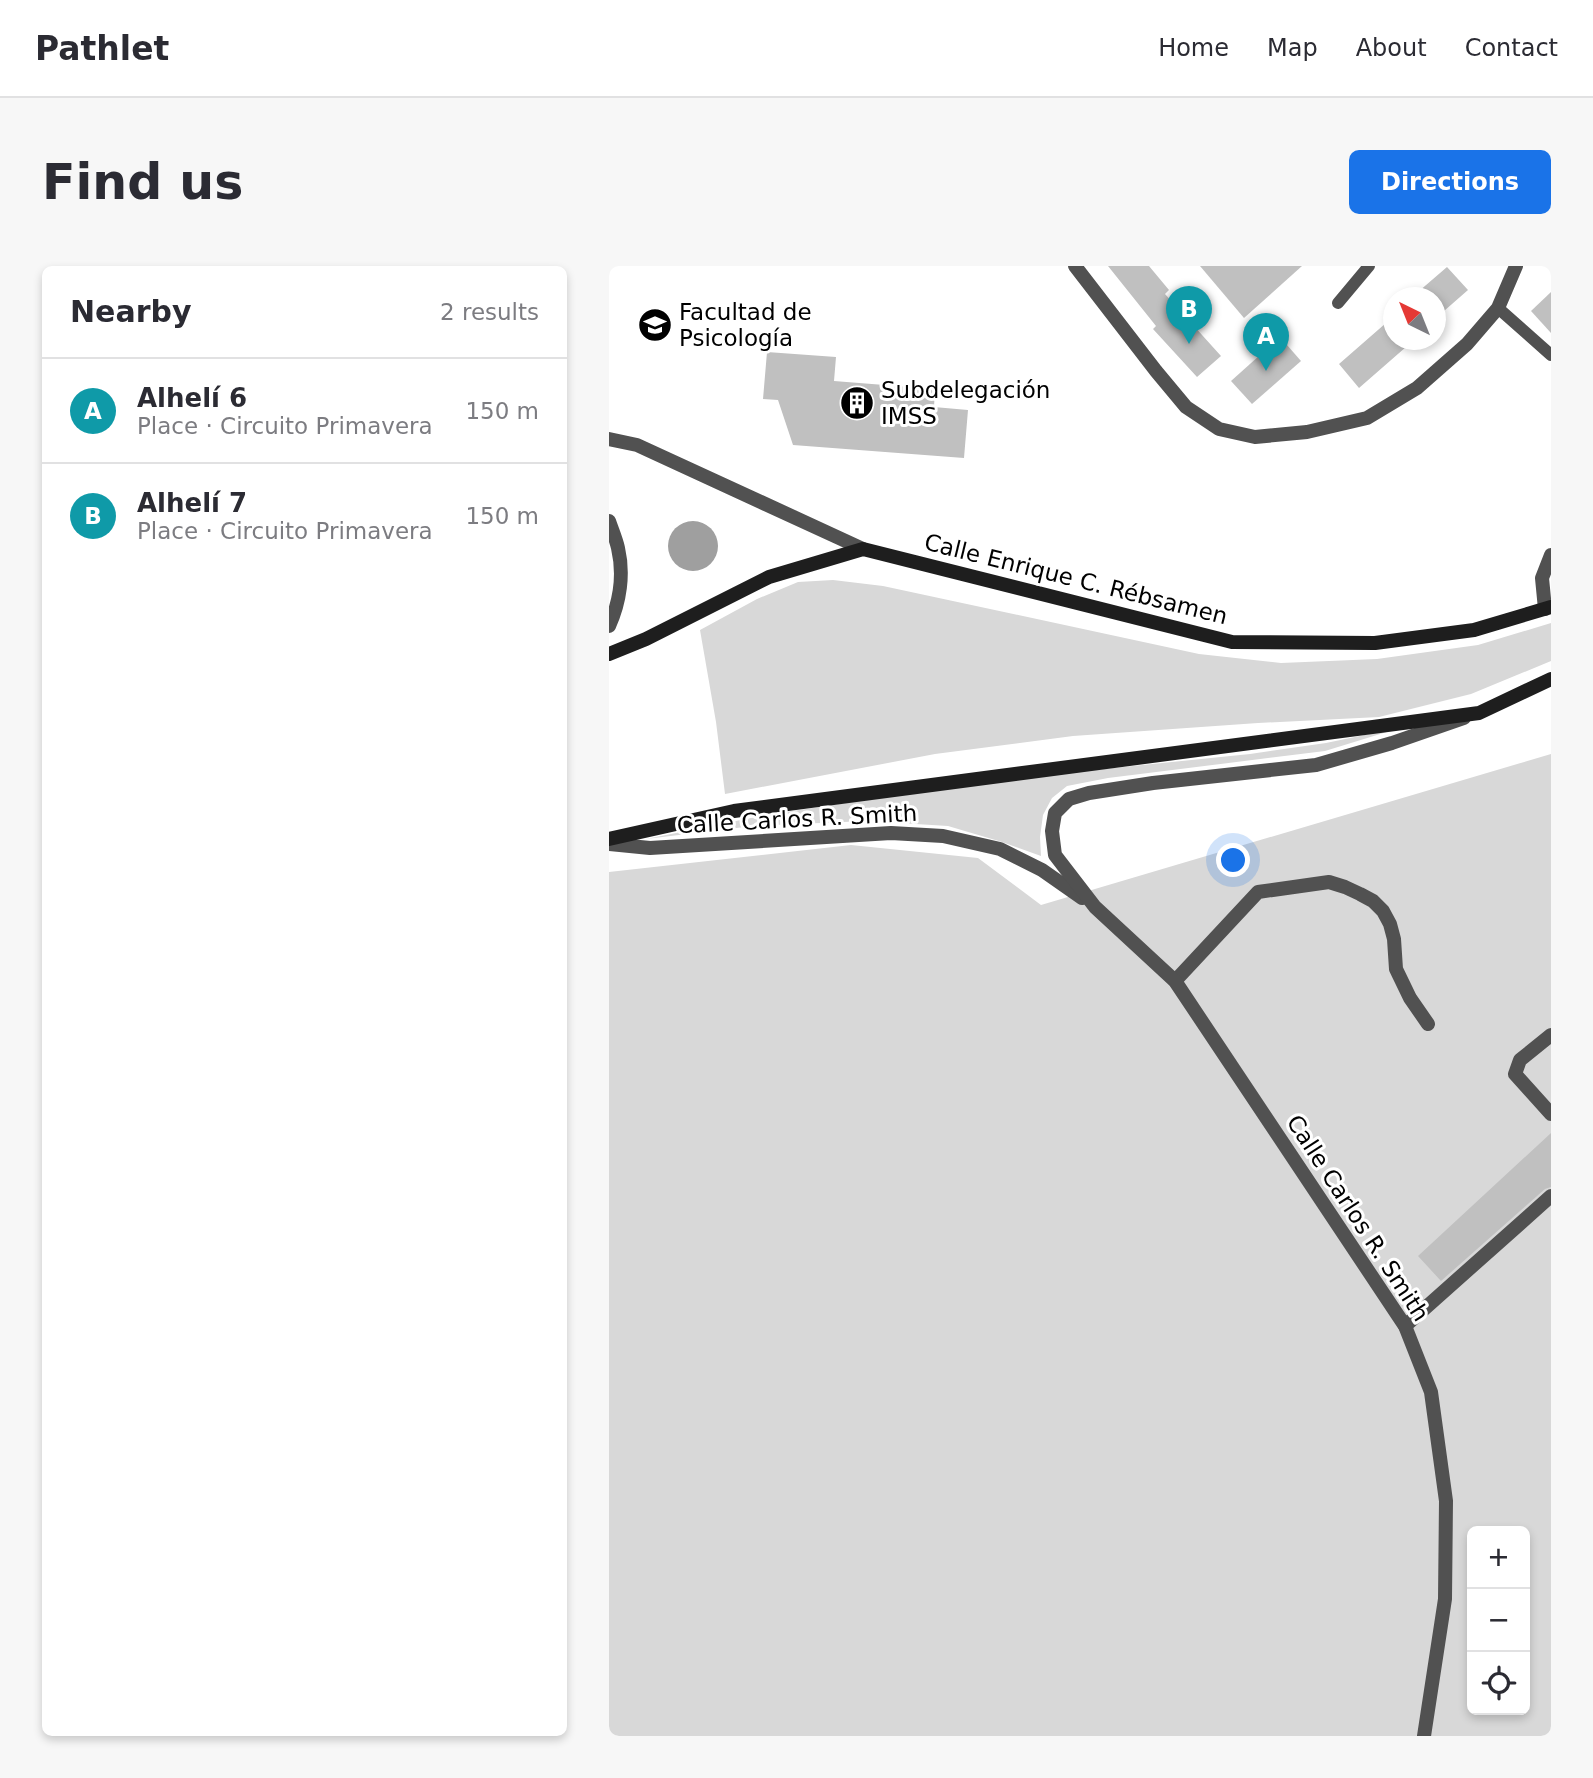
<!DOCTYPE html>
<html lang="en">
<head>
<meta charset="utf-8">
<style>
  body { margin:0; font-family:"DejaVu Sans",sans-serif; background:#f7f7f7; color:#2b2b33 }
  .controls { position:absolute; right:21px; bottom:21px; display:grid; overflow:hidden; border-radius:10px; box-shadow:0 4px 10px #0003 }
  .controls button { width:63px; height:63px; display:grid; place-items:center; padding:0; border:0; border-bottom:2px solid #e1e1e2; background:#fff; color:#2b2b33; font:35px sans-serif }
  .compass { position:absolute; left:774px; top:21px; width:63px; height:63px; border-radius:50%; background:#fff; box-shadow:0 4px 10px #0003; rotate:317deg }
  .you { position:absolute; left:625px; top:595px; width:24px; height:24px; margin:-18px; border:5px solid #fff; border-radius:50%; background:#1a73e8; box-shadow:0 0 0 10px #1a73e833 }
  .badge { display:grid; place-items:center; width:46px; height:46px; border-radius:50%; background:#1a73e8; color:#fff; font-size:23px; font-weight:700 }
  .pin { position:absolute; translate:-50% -58px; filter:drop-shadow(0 2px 4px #0008) }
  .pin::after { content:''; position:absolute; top:37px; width:24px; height:21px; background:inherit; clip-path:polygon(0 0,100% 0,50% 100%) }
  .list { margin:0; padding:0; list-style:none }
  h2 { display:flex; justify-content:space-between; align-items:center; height:91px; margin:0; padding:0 28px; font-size:30px }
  h2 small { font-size:23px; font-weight:400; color:#7c7c81 }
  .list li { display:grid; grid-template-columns:46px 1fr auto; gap:21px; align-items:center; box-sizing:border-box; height:105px; padding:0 28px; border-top:2px solid #e1e1e2 }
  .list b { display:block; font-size:26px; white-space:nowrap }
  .list p { margin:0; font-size:23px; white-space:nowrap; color:#7c7c81 }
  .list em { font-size:23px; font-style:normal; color:#7c7c81 }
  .icon { flex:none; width:38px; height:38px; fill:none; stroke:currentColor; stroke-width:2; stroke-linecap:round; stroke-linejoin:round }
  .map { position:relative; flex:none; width:942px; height:1470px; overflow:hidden; border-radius:10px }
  header { display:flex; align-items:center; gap:42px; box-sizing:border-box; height:98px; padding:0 35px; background:#fff; border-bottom:2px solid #e1e1e2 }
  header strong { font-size:33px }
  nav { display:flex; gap:38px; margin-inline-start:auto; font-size:24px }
  .intro { display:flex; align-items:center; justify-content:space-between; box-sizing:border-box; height:168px; padding:0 42px }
  h1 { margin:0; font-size:49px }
  .button { padding:18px 32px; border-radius:10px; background:#1a73e8; color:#fff; font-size:24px; font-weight:700 }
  main { display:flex; gap:42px; padding:0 42px }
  aside { flex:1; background:#fff; border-radius:10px; box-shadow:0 4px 10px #0003 }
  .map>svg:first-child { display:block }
  .green { fill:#d8d8d8; fill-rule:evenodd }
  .water { fill:#9f9f9f }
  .building { fill:#c0c0c0 }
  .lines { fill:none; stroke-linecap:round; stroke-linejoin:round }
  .service { stroke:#515151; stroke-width:12 }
  .minor { stroke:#515151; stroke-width:14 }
  .tertiary { stroke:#515151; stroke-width:14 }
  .secondary { stroke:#1e1e1e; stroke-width:14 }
  .labels { text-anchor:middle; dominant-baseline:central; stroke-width:6; stroke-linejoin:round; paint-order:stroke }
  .poi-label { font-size:23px; fill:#000; stroke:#fff; text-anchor:start }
  .street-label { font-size:23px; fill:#000; stroke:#fff }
</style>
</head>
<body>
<header>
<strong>Pathlet</strong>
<nav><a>Home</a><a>Map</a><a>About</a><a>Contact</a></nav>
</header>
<div class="intro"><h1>Find us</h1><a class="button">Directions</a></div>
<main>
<aside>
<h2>Nearby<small>2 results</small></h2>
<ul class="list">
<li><span class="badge" style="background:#0f9aa8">A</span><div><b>Alhelí 6</b><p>Place · Circuito Primavera</p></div><em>150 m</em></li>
<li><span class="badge" style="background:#0f9aa8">B</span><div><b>Alhelí 7</b><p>Place · Circuito Primavera</p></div><em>150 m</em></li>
</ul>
</aside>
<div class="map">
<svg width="942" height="1470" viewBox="0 0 942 1470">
  <rect width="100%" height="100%" fill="#fff"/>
  <!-- green -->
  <g class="green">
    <path d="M 224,314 L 274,320 L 590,388 L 672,397 L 768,393 L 869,379 L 942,357 L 942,395 L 862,428 L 770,451 L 649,457 L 464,470 L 326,488 L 116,528 L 107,456 L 91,364 L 148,333 L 189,316 Z"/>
    <path d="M 794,461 L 716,485 L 499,512 L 458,520 L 443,532 L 434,549 L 431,571 L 432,590 L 393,576 L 339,560 L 258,555 L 144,560 L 37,573 L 152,550 L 387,514 L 641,488 L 717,477 Z"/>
    <path d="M 942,488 L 942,1470 L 0,1470 L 0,606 L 242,579 L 369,592 L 432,639 ZM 863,1265 L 916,1265 L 916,1444 L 863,1444 Z"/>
  </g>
  <!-- water -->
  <circle class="water" cx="84" cy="280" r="25"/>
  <!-- building -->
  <g class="building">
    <path d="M 499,0 L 540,0 L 560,24 L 556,28 L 612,90 L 588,111 L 544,63 L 547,60 Z"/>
    <path d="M 591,0 L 693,0 L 635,52 Z"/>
    <path d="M 838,1 L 859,24 L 827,52 L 827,32 L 802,32 Z"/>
    <path d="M 942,26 L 942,67 L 922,45 Z"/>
    <path d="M 785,50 L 785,74 L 805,74 L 750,122 L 730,98 Z"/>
    <path d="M 671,71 L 692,95 L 643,138 L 622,115 Z"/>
    <path d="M 158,86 L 227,91 L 225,115 L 326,123 L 325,141 L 359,144 L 355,192 L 184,179 L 169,134 L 154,133 Z"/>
    <path d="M 942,867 L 942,921 L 936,923 L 832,1015 L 809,990 Z"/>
  </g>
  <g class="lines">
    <!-- service -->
    <g class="service">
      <path d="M 729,37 L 760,0"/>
      <path d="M 889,42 L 942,89"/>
    </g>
    <!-- minor -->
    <g class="minor">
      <path d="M 466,0 L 547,105 L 577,141 L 610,163 L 646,171 L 698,166 L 758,152 L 808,122 L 858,78 L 889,42 L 907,0"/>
      <path d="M 936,343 L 933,312 L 942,289"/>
      <path d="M 566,715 L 649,626 L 720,616 L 736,621 L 751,628 L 764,635 L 774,645 L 781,658 L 785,673 L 787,703 L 801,732 L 819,758"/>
      <path d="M 942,769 L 911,794 L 906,808 L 942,848"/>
      <path d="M 796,1060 L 942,930"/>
    </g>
    <!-- tertiary -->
    <g class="tertiary">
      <path d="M 0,173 L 28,179 L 254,283"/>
      <path d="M 0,255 C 3,264 7,273 9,282 C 15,308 11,336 0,360"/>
      <path d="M 0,578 L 41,582 L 282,567 L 334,570 L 391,583 L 433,604 L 473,632"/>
      <path d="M 815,1470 L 836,1333 L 837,1235 L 822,1126 L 796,1060 L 566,715 L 486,641 L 446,589 L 443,565 L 446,547 L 460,533 L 480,527 L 544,517 L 707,499 L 783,477 L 855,452"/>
    </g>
    <!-- secondary -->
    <g class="secondary">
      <path d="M 0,388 L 37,373 L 160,311 L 254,283 L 623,376 L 766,377 L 865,364 L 942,341"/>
      <path d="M 0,573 L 125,545 L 870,447 L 942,413"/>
    </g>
  </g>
  <!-- icons -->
  <defs>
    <g id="university-disc" transform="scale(1.75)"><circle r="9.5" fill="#000" stroke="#fff"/><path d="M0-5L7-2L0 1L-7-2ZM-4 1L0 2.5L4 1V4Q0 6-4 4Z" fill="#fff"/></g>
    <g id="building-disc" transform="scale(1.75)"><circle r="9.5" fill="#000" stroke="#fff"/><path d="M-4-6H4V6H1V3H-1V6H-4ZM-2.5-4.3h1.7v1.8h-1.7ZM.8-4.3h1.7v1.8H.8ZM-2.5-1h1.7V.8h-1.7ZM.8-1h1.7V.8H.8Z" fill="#fff"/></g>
  </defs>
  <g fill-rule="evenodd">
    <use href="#university-disc" x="46" y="59"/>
    <use href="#building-disc" x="248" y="137"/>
  </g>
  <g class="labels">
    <!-- poi labels -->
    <g class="poi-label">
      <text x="70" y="46">Facultad de<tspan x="70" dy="26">Psicología</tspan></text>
      <text x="272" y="124">Subdelegación<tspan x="272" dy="26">IMSS</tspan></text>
    </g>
    <!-- street labels -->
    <g class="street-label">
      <text transform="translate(467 313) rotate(14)">Calle Enrique C. Rébsamen</text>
      <text transform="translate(188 553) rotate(-3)">Calle Carlos R. Smith</text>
      <text transform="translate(749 952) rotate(57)">Calle Carlos R. Smith</text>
    </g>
  </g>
</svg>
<div class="controls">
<button>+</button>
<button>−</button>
<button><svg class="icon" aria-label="locate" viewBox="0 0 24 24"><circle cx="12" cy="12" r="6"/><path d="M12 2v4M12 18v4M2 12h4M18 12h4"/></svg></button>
</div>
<svg class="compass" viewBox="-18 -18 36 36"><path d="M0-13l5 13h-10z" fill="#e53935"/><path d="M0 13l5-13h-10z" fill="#7c7c81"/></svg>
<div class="you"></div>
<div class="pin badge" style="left:657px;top:105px;background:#0f9aa8">A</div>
<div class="pin badge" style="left:580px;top:78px;background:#0f9aa8">B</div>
</div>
</main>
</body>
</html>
